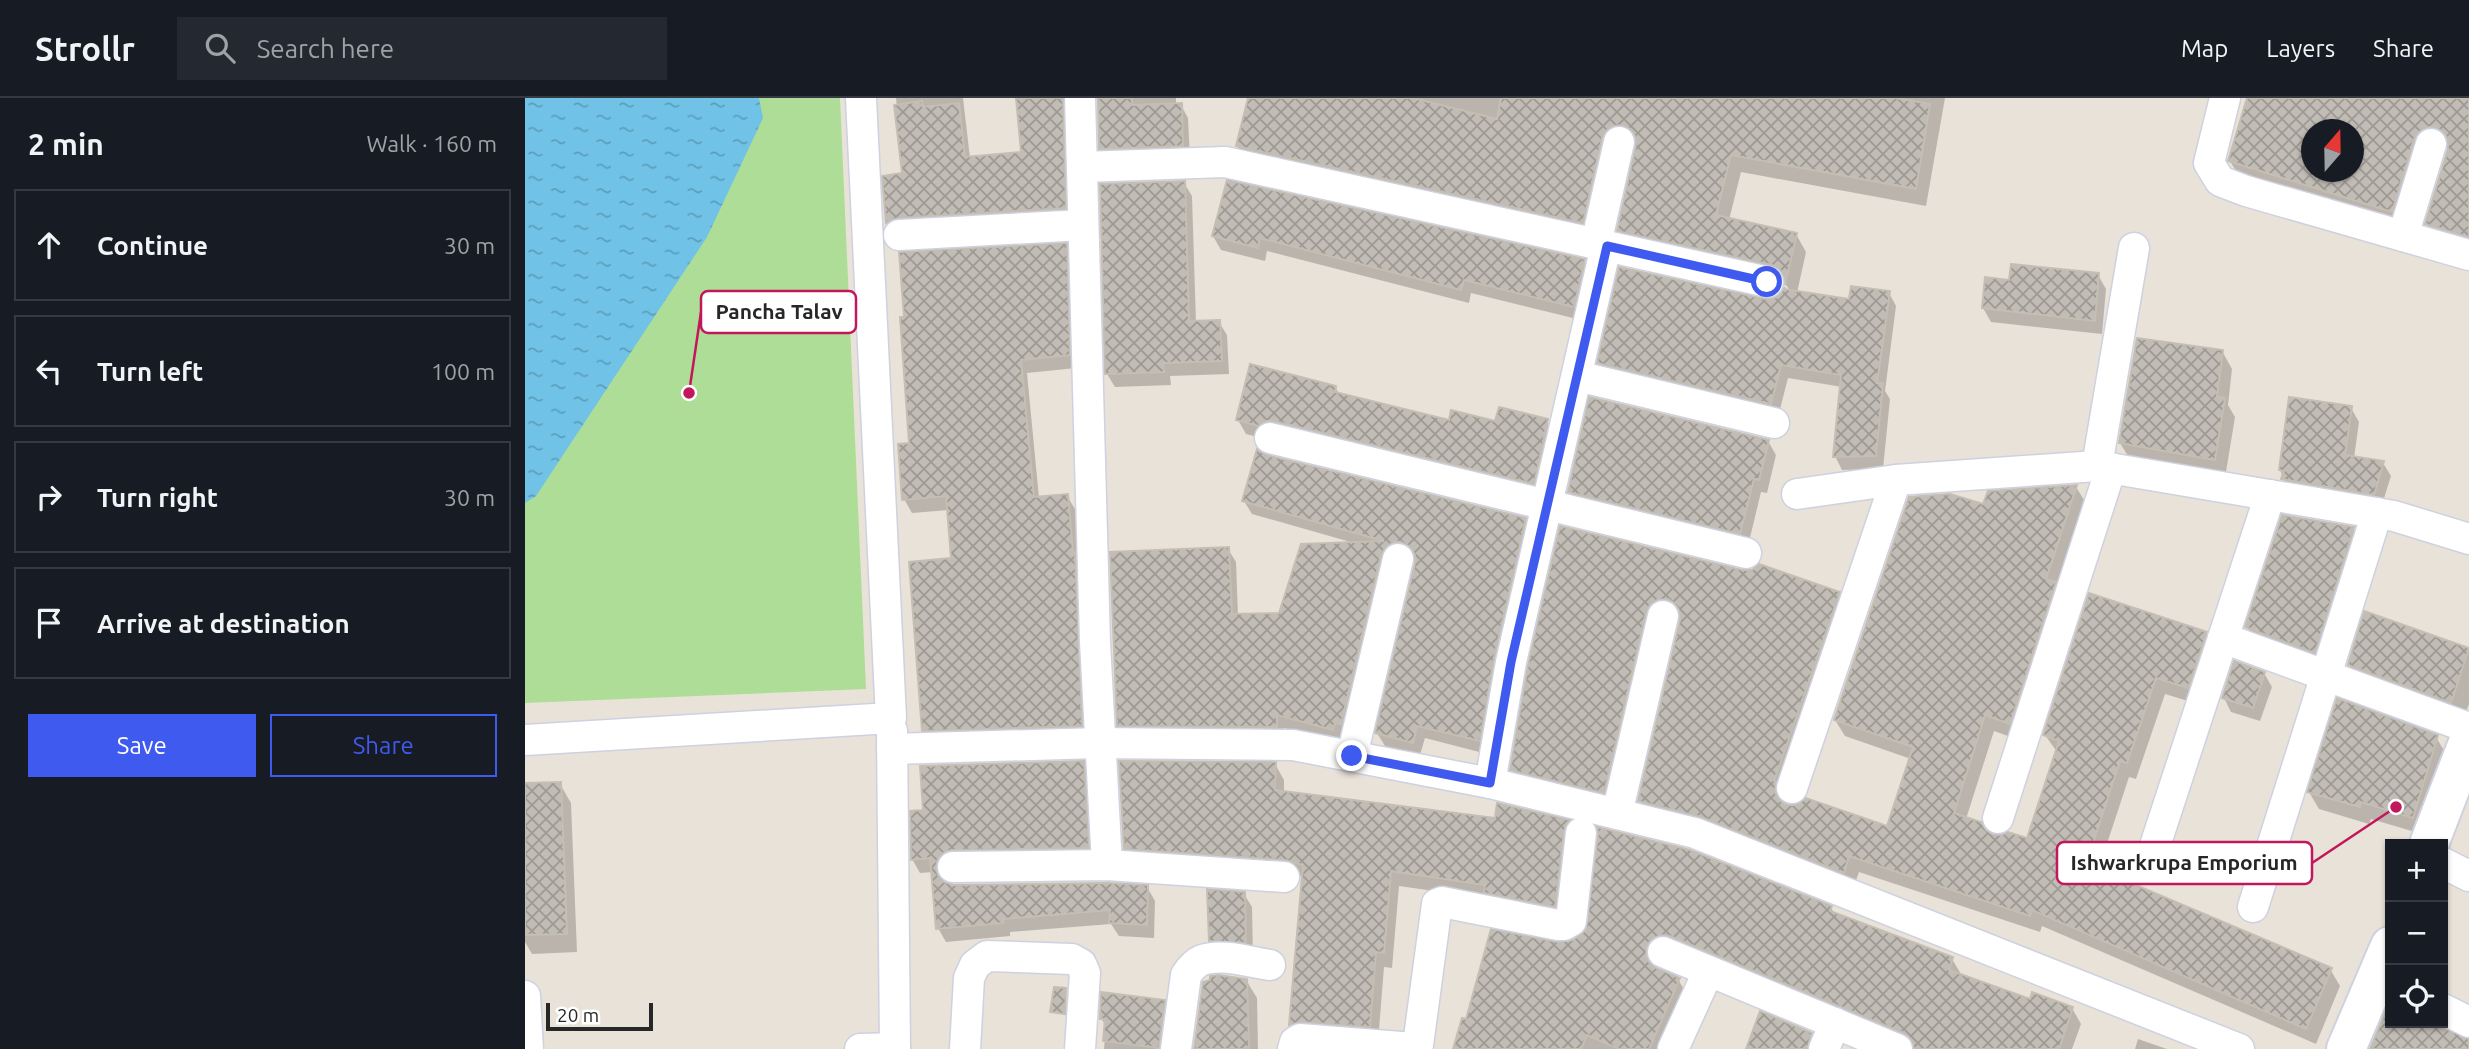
<!DOCTYPE html>
<html lang="en">
<head>
<meta charset="utf-8">
<style>
  body { margin:0; font-family:Ubuntu,sans-serif; background:#242831; color:#f1f3f6 }
  .controls { position:absolute; right:21px; bottom:21px; display:grid; overflow:hidden; border-radius:0px; box-shadow:0 2px 5px #0004 }
  .controls button { width:63px; height:63px; display:grid; place-items:center; padding:0; border:0; border-bottom:2px solid #363941; background:#171b24; color:#f1f3f6; font:35px sans-serif }
  .compass { position:absolute; left:1776px; top:21px; width:63px; height:63px; border-radius:50%; background:#171b24; box-shadow:0 2px 5px #0004; rotate:20deg }
  .scale { position:absolute; left:21px; bottom:18px; width:107px; box-sizing:border-box; padding-left:7px; border:4px solid #272727; border-top:0; font-size:19px; line-height:24px; white-space:nowrap; color:#272727; -webkit-text-stroke:5px #fff; paint-order:stroke }
  .stop { position:absolute; width:21px; height:21px; margin:-16px; border:5px solid #3f5aef; border-radius:50%; background:#fff }
  .stop.end { background:#3f5aef; border-color:#fff; box-shadow:0 2px 7px #0008 }
  .list { margin:0; padding:0; list-style:none }
  h2 { display:flex; justify-content:space-between; align-items:center; height:91px; margin:0; padding:0 28px; font-size:30px }
  h2 small { font-size:23px; font-weight:400; color:#9ea1a6 }
  .list li { display:grid; grid-template-columns:46px 1fr auto; gap:21px; align-items:center; box-sizing:border-box; height:112px; margin:0 14px 14px; padding:0 14px; border:2px solid #363941; border-radius:0px }
  .list b { display:block; font-size:26px; white-space:nowrap }
  .list em { font-size:23px; font-style:normal; color:#9ea1a6 }
  .actions { display:flex; gap:14px; padding:21px 28px }
  .actions a { flex:1; padding:16px 0; border:2px solid #3f5aef; border-radius:0px; text-align:center; font-size:24px; color:#3f5aef }
  .actions .main { background:#3f5aef; color:#fff }
  .icon { flex:none; width:38px; height:38px; fill:none; stroke:currentColor; stroke-width:2; stroke-linecap:round; stroke-linejoin:round }
  .map { position:relative; flex:none; width:1944px; height:951px; overflow:hidden }
  header { display:flex; align-items:center; gap:42px; box-sizing:border-box; height:98px; padding:0 35px; background:#171b24; border-bottom:2px solid #363941 }
  header strong { font-size:33px }
  nav { display:flex; gap:38px; margin-inline-start:auto; font-size:24px }
  .search { width:490px; height:63px; background:#242831; display:flex; align-items:center; gap:18px; box-sizing:border-box; padding:0 24px; border-radius:0px; color:#9ea1a6; font-size:26px }
  main { display:flex }
  aside { flex:1; background:#171b24 }
  .map>svg:first-child { display:block }
  .park { fill:#addd97 }
  .water { fill:url(#water-ripples) }
  .shadow { fill:#0003; fill-rule:evenodd }
  .building { fill:url(#building-cross-hatch); stroke:#c4beb3; stroke-width:2; fill-rule:evenodd }
  .lines { fill:none; stroke-linecap:round; stroke-linejoin:round }
  .street-casing { stroke:#ced1df; stroke-width:33 }
  .secondary-casing { stroke:#ced1df; stroke-width:42 }
  .street { stroke:#fff; stroke-width:30 }
  .secondary { stroke:#fff; stroke-width:38 }
  .route { stroke:#3f5aef; stroke-width:9 }
  .leader { fill:none; stroke:#c2185b; stroke-width:2.5 }
  .callout-dot { fill:#c2185b; stroke:#fff; stroke-width:2.5 }
  .callout { fill:#fff; stroke:#c2185b; stroke-width:2.5 }
  .callout-label { font-size:21px; text-anchor:middle; font-weight:bold; fill:#272727 }
</style>
</head>
<body>
<header>
<strong>Strollr</strong>
<div class="search"><svg class="icon" aria-label="search" viewBox="0 0 24 24"><circle cx="10" cy="10" r="6"/><path d="M15 15l6 6"/></svg>Search here</div>
<nav><a>Map</a><a>Layers</a><a>Share</a></nav>
</header>
<main>
<aside>
<h2>2 min<small>Walk · 160 m</small></h2>
<ul class="list">
<li><svg class="icon" aria-label="ahead" viewBox="0 0 24 24"><path d="M12 20V5M6 11l6-6 6 6"/></svg><div><b>Continue</b></div><em>30 m</em></li>
<li><svg class="icon" aria-label="left" viewBox="0 0 24 24"><path d="M17 20v-9H6M10 6l-5 5 5 5"/></svg><div><b>Turn left</b></div><em>100 m</em></li>
<li><svg class="icon" aria-label="right" viewBox="0 0 24 24"><path d="M7 20v-9h11M14 6l5 5-5 5"/></svg><div><b>Turn right</b></div><em>30 m</em></li>
<li><svg class="icon" aria-label="arrive" viewBox="0 0 24 24"><path d="M6 21V4h12l-3 4 3 4H6"/></svg><div><b>Arrive at destination</b></div></li>
</ul>
<div class="actions"><a class="main">Save</a><a>Share</a></div>
</aside>
<div class="map">
<svg width="1944" height="951" viewBox="0 0 1944 951">
  <defs>
    <pattern id="water-ripples" width="26" height="14" patternUnits="userSpaceOnUse" patternTransform="scale(1.75)"><rect width="26" height="14" fill="#70c3e7"/><path d="M2 4q2-2 4 0t4 0M15 11q2-2 4 0t4 0" fill="none" stroke="#5c9ebb"/></pattern>
    <pattern id="building-cross-hatch" width="8" height="8" patternUnits="userSpaceOnUse" patternTransform="scale(1.75)"><rect width="8" height="8" fill="#c1bcb5"/><path d="M0 0l8 8M0 8l8-8" fill="none" stroke="#9d9993"/></pattern>
  </defs>
  <rect width="100%" height="100%" fill="#e9e2d9"/>
  <!-- park -->
  <path class="park" d="M 0,0 L 315,0 L 341,591 L 0,605 Z"/>
  <!-- water -->
  <path class="water" d="M 0,0 L 234,0 L 238,20 L 182,139 L 11,398 L 0,405 Z"/>
  <!-- shadow -->
  <g class="shadow">
    <path d="M 371,0 L 438,0 L 445,60 L 498,56 L 492,0 L 551,0 L 547,123 L 370,137 L 362,125 L 359,79 L 379,77 Z"/>
    <path d="M 574,0 L 651,0 L 651,7 L 656,7 L 663,20 L 665,60 L 583,63 L 576,50 Z"/>
    <path d="M 725,0 L 1420,0 L 1401,108 L 1216,74 L 1204,122 L 1271,136 L 1281,154 L 1272,195 L 1326,203 L 1364,195 L 1371,208 L 1360,293 L 1365,301 L 1358,371 L 1317,372 L 1310,358 L 1317,289 L 1263,280 L 1253,319 L 1082,278 L 1074,265 L 1240,203 L 1249,202 L 1266,194 L 1259,184 L 1104,150 L 1094,132 L 1113,47 L 1109,44 L 1099,45 L 1068,142 L 723,66 L 712,48 Z"/>
    <path d="M 1724,0 L 1944,0 L 1944,156 L 1913,146 L 1902,126 L 1925,49 L 1913,49 L 1878,133 L 1717,83 L 1705,63 ZM 1786,32 L 1828,32 L 1828,74 L 1786,74 Z"/>
    <path d="M 703,84 L 1059,163 L 1067,176 L 1056,222 L 946,195 L 944,205 L 742,153 L 740,163 L 696,152 L 688,138 Z"/>
    <path d="M 659,85 L 667,98 L 671,225 L 694,224 L 702,237 L 704,276 L 645,278 L 646,287 L 590,289 L 582,276 Z"/>
    <path d="M 541,147 L 548,161 L 551,270 L 502,275 L 514,400 L 542,398 L 550,411 L 564,641 L 406,646 L 399,632 L 428,462 L 424,412 L 387,415 L 379,401 L 386,347 Z"/>
    <path d="M 1573,177 L 1581,191 L 1577,236 L 1466,224 L 1458,210 L 1485,184 Z"/>
    <path d="M 1697,253 L 1707,271 L 1703,307 L 1710,319 L 1700,380 L 1606,363 L 1595,345 Z"/>
    <path d="M 810,289 L 815,297 L 925,325 L 1022,323 L 1030,336 L 1016,399 L 741,341 L 721,336 L 713,322 Z"/>
    <path d="M 1826,310 L 1834,324 L 1829,360 L 1858,365 L 1866,378 L 1856,410 L 1766,395 L 1758,381 L 1755,371 Z"/>
    <path d="M 1243,343 L 1251,357 L 1242,395 L 1236,394 L 1223,448 L 1053,407 L 1045,394 Z"/>
    <path d="M 740,359 L 1000,421 L 1008,435 L 962,656 L 900,640 L 895,657 L 860,648 L 852,635 L 892,460 L 885,457 L 815,645 L 759,630 L 759,642 L 602,641 L 594,627 L 703,451 L 711,464 L 713,518 L 755,516 L 829,445 L 727,416 L 719,403 Z"/>
    <path d="M 1551,389 L 1561,405 L 1494,642 L 1469,633 L 1441,721 L 1466,738 L 1503,742 L 1532,654 L 1520,637 L 1681,535 L 1690,552 L 1673,606 L 1640,596 L 1611,681 L 1604,679 L 1573,773 L 1805,871 L 1815,888 L 1791,946 L 1517,828 L 1515,834 L 1334,774 L 1328,791 L 1124,719 L 1115,703 L 1157,519 L 1153,517 L 1142,518 L 1088,711 L 997,688 L 987,672 L 1036,430 L 1313,496 L 1323,512 L 1258,700 L 1259,707 L 1363,730 L 1386,661 L 1320,638 L 1310,622 L 1460,408 Z"/>
    <path d="M 1828,431 L 1840,451 L 1801,574 L 1733,549 L 1722,529 Z"/>
    <path d="M 1841,516 L 1944,552 L 1944,606 L 1937,624 L 1836,587 L 1824,567 Z"/>
    <path d="M 1739,575 L 1747,589 L 1735,623 L 1706,614 L 1699,600 Z"/>
    <path d="M 1911,639 L 1921,656 L 1897,736 L 1846,721 L 1844,726 L 1794,711 L 1784,694 Z"/>
    <path d="M 558,665 L 566,678 L 570,763 L 420,774 L 417,783 L 428,788 L 622,789 L 630,803 L 629,840 L 594,838 L 586,826 L 485,834 L 485,838 L 421,844 L 413,830 L 408,774 L 395,775 L 387,761 L 400,714 Z"/>
    <path d="M 750,666 L 759,682 L 759,695 L 971,722 L 1043,724 L 1052,739 L 1038,823 L 965,801 L 874,788 L 867,870 L 859,869 L 853,944 L 774,942 L 765,927 L 779,779 L 770,777 L 609,766 L 600,750 Z"/>
    <path d="M 35,686 L 46,705 L 52,854 L 7,856 L 0,844 L 0,687 Z"/>
    <path d="M 719,796 L 727,809 L 728,858 L 694,856 L 686,842 Z"/>
    <path d="M 1306,810 L 1310,816 L 1427,861 L 1436,876 L 1506,903 L 1547,910 L 1556,926 L 1547,951 L 1391,951 L 1155,853 L 1130,863 L 1129,870 L 1153,881 L 1162,897 L 1139,951 L 930,951 L 943,923 L 1033,846 Z"/>
    <path d="M 721,882 L 732,900 L 733,951 L 670,951 Z"/>
    <path d="M 639,903 L 649,921 L 645,951 L 635,951 L 640,918 L 636,918 L 632,951 L 579,951 L 581,928 L 576,920 Z"/>
    <path d="M 1613,941 L 1642,951 L 1610,951 Z"/>
  </g>
  <!-- building -->
  <g class="building">
    <path d="M 491,0 L 538,0 L 541,110 L 373,120 L 361,125 L 357,78 L 377,75 L 369,7 L 397,3 L 398,9 L 434,5 L 440,59 L 496,54 Z"/>
    <path d="M 573,0 L 607,0 L 607,7 L 657,5 L 658,48 L 574,51 Z"/>
    <path d="M 723,0 L 888,0 L 972,21 L 976,0 L 1371,0 L 1405,6 L 1391,91 L 1206,57 L 1191,117 L 1272,135 L 1260,187 L 1259,178 L 1255,172 L 1247,167 L 1092,133 L 1111,47 L 1110,38 L 1105,31 L 1098,27 L 1088,28 L 1081,33 L 1077,40 L 1058,125 L 711,48 Z"/>
    <path d="M 1722,0 L 1944,0 L 1944,139 L 1900,126 L 1923,51 L 1923,41 L 1918,34 L 1910,29 L 1903,29 L 1894,34 L 1889,41 L 1867,114 L 1703,63 ZM 1787,32 L 1829,32 L 1829,74 L 1787,74 Z"/>
    <path d="M 702,82 L 1060,161 L 1049,209 L 939,182 L 936,192 L 735,140 L 733,150 L 687,138 Z"/>
    <path d="M 660,83 L 664,223 L 695,222 L 697,263 L 638,265 L 639,274 L 580,276 L 575,86 Z"/>
    <path d="M 542,145 L 545,257 L 496,262 L 509,399 L 543,396 L 548,454 L 550,454 L 557,628 L 397,633 L 384,464 L 426,460 L 421,398 L 377,402 L 373,346 L 384,345 L 375,219 L 379,219 L 374,154 Z"/>
    <path d="M 1486,166 L 1574,175 L 1570,223 L 1457,210 L 1460,179 L 1484,182 Z"/>
    <path d="M 1094,169 L 1240,201 L 1249,200 L 1256,195 L 1260,189 L 1259,191 L 1324,201 L 1326,188 L 1365,193 L 1352,285 L 1358,285 L 1351,358 L 1308,359 L 1316,277 L 1256,267 L 1246,306 L 1072,265 Z"/>
    <path d="M 1612,240 L 1698,252 L 1692,298 L 1700,300 L 1690,362 L 1594,345 Z"/>
    <path d="M 725,266 L 811,288 L 810,294 L 924,322 L 926,312 L 970,323 L 974,309 L 1023,321 L 1009,386 L 749,323 L 741,323 L 733,328 L 711,322 Z"/>
    <path d="M 1064,299 L 1244,342 L 1234,382 L 1229,381 L 1215,436 L 1043,394 Z"/>
    <path d="M 1764,299 L 1827,308 L 1820,357 L 1859,363 L 1849,397 L 1756,381 L 1759,373 L 1754,372 Z"/>
    <path d="M 732,351 L 741,357 L 1001,420 L 969,560 L 955,643 L 892,628 L 888,645 L 850,635 L 890,465 L 890,457 L 885,449 L 876,444 L 869,444 L 861,449 L 856,457 L 816,626 L 810,625 L 808,632 L 752,617 L 752,629 L 592,628 L 585,454 L 704,449 L 707,516 L 754,515 L 776,446 L 859,443 L 717,403 Z"/>
    <path d="M 1552,387 L 1521,481 L 1531,484 L 1485,626 L 1460,617 L 1429,715 L 1456,724 L 1461,732 L 1467,736 L 1476,737 L 1483,734 L 1502,740 L 1534,643 L 1518,637 L 1564,495 L 1682,534 L 1663,590 L 1631,580 L 1602,665 L 1595,663 L 1561,766 L 1807,870 L 1781,931 L 1507,812 L 1505,818 L 1324,758 L 1319,775 L 1176,719 L 1113,703 L 1155,522 L 1154,512 L 1149,505 L 1143,501 L 1132,502 L 1125,507 L 1121,514 L 1079,695 L 985,672 L 1003,567 L 1035,428 L 1217,472 L 1227,472 L 1234,466 L 1315,494 L 1249,683 L 1251,684 L 1250,694 L 1254,702 L 1262,707 L 1271,707 L 1281,700 L 1362,728 L 1388,649 L 1309,622 L 1384,399 L 1425,396 L 1458,406 L 1463,393 Z"/>
    <path d="M 1757,417 L 1829,429 L 1790,555 L 1720,529 Z"/>
    <path d="M 1839,513 L 1944,550 L 1926,605 L 1823,567 Z"/>
    <path d="M 1709,563 L 1740,574 L 1728,610 L 1697,600 Z"/>
    <path d="M 1812,600 L 1913,637 L 1888,720 L 1836,704 L 1835,709 L 1782,694 Z"/>
    <path d="M 559,663 L 564,750 L 427,752 L 420,754 L 413,760 L 411,769 L 413,777 L 419,784 L 428,787 L 582,785 L 623,787 L 622,827 L 584,825 L 585,812 L 478,821 L 478,825 L 411,831 L 405,760 L 386,762 L 385,713 L 398,712 L 395,668 Z"/>
    <path d="M 594,663 L 751,664 L 750,692 L 970,720 L 972,705 L 1045,722 L 1039,733 L 1030,809 L 959,795 L 960,787 L 866,773 L 859,855 L 851,854 L 845,929 L 776,924 L 764,927 L 778,767 L 760,762 L 599,751 Z"/>
    <path d="M 36,684 L 42,836 L 0,837 L 0,685 Z"/>
    <path d="M 1072,729 L 1165,752 L 1307,808 L 1305,813 L 1428,859 L 1424,872 L 1505,901 L 1507,894 L 1548,909 L 1534,951 L 1389,951 L 1386,941 L 1379,935 L 1145,838 L 1136,837 L 1128,840 L 1122,847 L 1121,856 L 1124,864 L 1131,870 L 1155,880 L 1124,951 L 1094,951 L 1062,937 L 1056,951 L 928,951 L 937,920 L 941,921 L 966,831 L 1033,844 L 1048,842 L 1061,832 L 1073,737 Z"/>
    <path d="M 682,791 L 720,794 L 721,845 L 684,843 Z"/>
    <path d="M 693,877 L 722,881 L 724,951 L 669,951 L 678,884 L 685,882 L 685,878 Z"/>
    <path d="M 529,889 L 541,890 L 540,916 L 525,914 Z"/>
    <path d="M 576,894 L 640,902 L 634,950 L 578,943 L 580,921 L 575,921 Z"/>
    <path d="M 1865,903 L 1865,925 L 1908,925 L 1944,941 L 1944,951 L 1845,951 Z"/>
    <path d="M 1235,913 L 1287,935 L 1282,951 L 1221,951 Z"/>
  </g>
  <g class="lines">
    <!-- street casing -->
    <g class="street-casing">
      <g id="street">
        <path d="M 555,0 L 570,544 L 582,767"/>
        <path d="M 1700,0 L 1684,65 L 1695,83 L 1721,93 L 1944,157"/>
        <path d="M 374,137 L 558,127"/>
        <path d="M 1878,138 L 1906,46"/>
        <path d="M 1071,146 L 1094,44"/>
        <path d="M 1081,148 L 1243,184"/>
        <path d="M 1052,278 L 1249,325"/>
        <path d="M 745,340 L 1221,455"/>
        <path d="M 1572,368 L 1609,150"/>
        <path d="M 1272,396 L 1371,382"/>
        <path d="M 1698,540 L 1944,630"/>
        <path d="M 367,633 L 370,951"/>
        <path d="M 0,642 L 366,620 L 336,0"/>
        <path d="M 367,651 L 574,645 L 768,647 L 965,685 L 986,564 L 1081,148 L 700,64 L 557,69"/>
        <path d="M 827,658 L 873,461"/>
        <path d="M 965,685 L 1170,735 L 1714,951"/>
        <path d="M 1267,690 L 1371,382 L 1572,368 L 1869,418 L 1944,441"/>
        <path d="M 1092,716 L 1138,518"/>
        <path d="M 1473,720 L 1586,370"/>
        <path d="M 1625,763 L 1745,397"/>
        <path d="M 1918,765 L 1944,778"/>
        <path d="M 428,769 L 582,767 L 759,779"/>
        <path d="M 1728,809 L 1852,415"/>
        <path d="M 1138,854 L 1372,951"/>
        <path d="M 0,898 L 3,951"/>
        <path d="M 1918,911 L 1944,924"/>
        <path d="M 335,951 L 370,950"/>
        <path d="M 440,951 L 444,880 L 450,867 L 462,858 L 547,861 L 556,866 L 560,875 L 555,951"/>
        <path d="M 651,951 L 661,877 C 665,871 670,865 677,862 C 696,855 725,864 745,867"/>
        <path d="M 768,951 L 770,944 L 775,941 L 889,950 L 893,947 L 912,806 L 917,804 L 1033,827 L 1039,827 L 1046,823 L 1056,735"/>
        <path d="M 1148,951 L 1183,874"/>
        <path d="M 1299,951 L 1310,925"/>
      </g>
    </g>
    <!-- secondary casing -->
    <g class="secondary-casing">
      <g id="secondary">
        <path d="M 1904,746 L 1944,642"/>
        <path d="M 1821,951 L 1865,848"/>
      </g>
    </g>
    <!-- street -->
    <use href="#street" class="street"/>
    <!-- secondary -->
    <use href="#secondary" class="secondary"/>
  </g>
  <g class="lines">
    <!-- route -->
    <path class="route" d="M 827,658 L 965,685 L 986,564 L 1082,148 L 1242,184"/>
  </g>
  <!-- callouts -->
  <path class="leader" d="M164 295L176 214M1871 709L1787 765"/>
  <g class="callout-dot">
    <circle cx="164" cy="295" r="7"/>
    <circle cx="1871" cy="709" r="7"/>
  </g>
  <g class="callout">
    <rect x="176" y="193" width="155" height="42" rx="7"/>
    <rect x="1532" y="744" width="255" height="42" rx="7"/>
  </g>
  <g class="callout-label">
    <text x="254" y="221">Pancha Talav</text>
    <text x="1659" y="772">Ishwarkrupa Emporium</text>
  </g>
</svg>
<div class="controls">
<button>+</button>
<button>−</button>
<button><svg class="icon" aria-label="locate" viewBox="0 0 24 24"><circle cx="12" cy="12" r="6"/><path d="M12 2v4M12 18v4M2 12h4M18 12h4"/></svg></button>
</div>
<svg class="compass" viewBox="-18 -18 36 36"><path d="M0-13l5 13h-10z" fill="#e53935"/><path d="M0 13l5-13h-10z" fill="#9ea1a6"/></svg>
<div class="scale">20 m</div>
<div class="stop" style="left:1242px;top:184px"></div>
<div class="stop end" style="left:827px;top:658px"></div>
</div>
</main>
</body>
</html>
